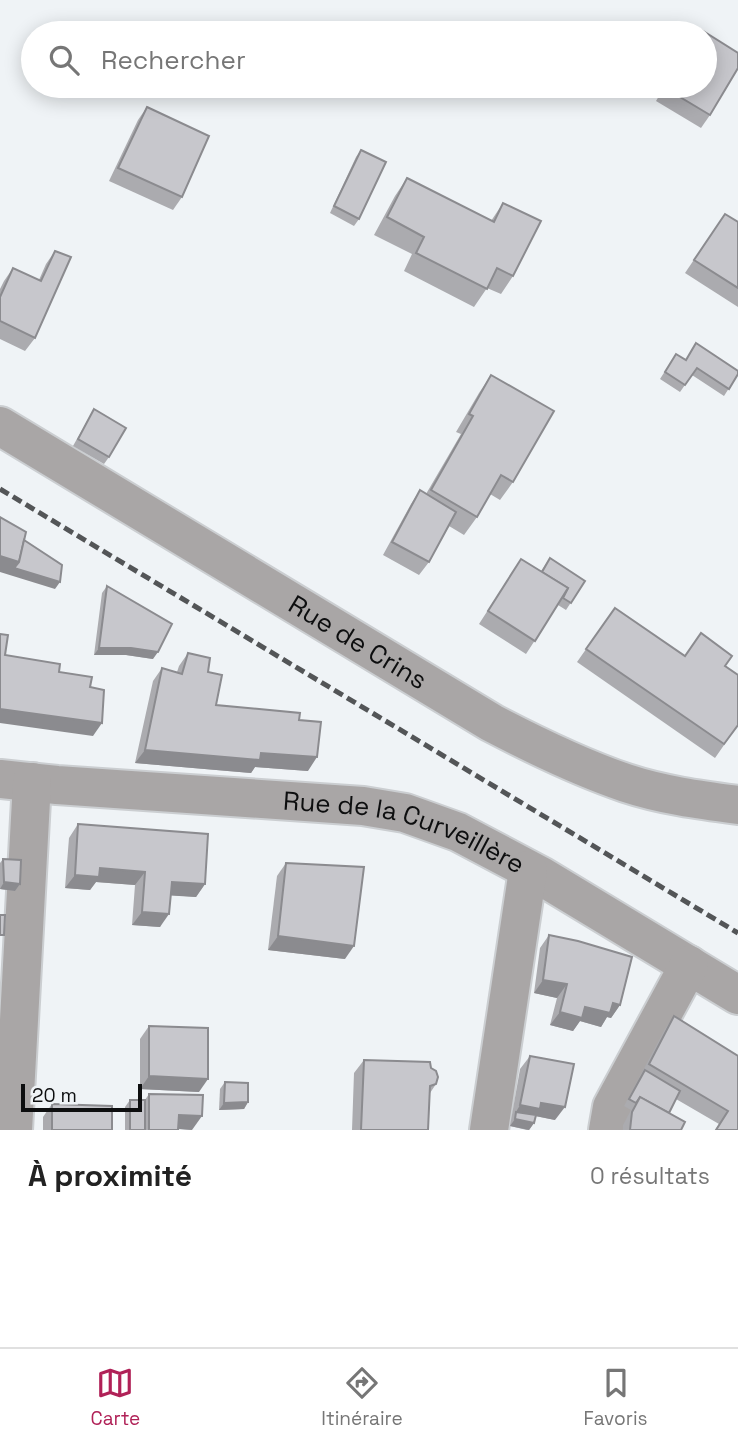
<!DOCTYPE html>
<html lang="fr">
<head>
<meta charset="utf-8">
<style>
  body { margin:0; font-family:"Space Grotesk",sans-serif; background:#f6f6f6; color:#222 }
  .scale { position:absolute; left:21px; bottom:18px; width:121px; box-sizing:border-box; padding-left:7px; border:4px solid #0d0e0f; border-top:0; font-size:19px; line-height:24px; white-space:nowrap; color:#0d0e0f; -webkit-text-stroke:5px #eff3f6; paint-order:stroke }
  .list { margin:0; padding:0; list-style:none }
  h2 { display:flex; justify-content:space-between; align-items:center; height:91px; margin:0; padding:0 28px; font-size:30px }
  h2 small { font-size:23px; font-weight:400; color:#767676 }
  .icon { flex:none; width:38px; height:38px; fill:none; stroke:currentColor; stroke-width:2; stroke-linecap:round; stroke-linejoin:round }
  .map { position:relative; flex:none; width:738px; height:1130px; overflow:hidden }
  .search { position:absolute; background:#fff; box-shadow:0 4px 18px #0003; left:21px; right:21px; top:21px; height:77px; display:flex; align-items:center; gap:18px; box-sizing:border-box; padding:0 24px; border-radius:38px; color:#767676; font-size:26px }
  .sheet { height:217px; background:#fff }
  nav { display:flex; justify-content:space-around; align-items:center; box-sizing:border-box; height:98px; border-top:2px solid #e0e0e0; background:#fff; font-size:19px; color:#767676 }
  nav a { display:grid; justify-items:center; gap:4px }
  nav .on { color:#b02157 }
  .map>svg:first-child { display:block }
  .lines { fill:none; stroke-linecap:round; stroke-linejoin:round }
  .minor-casing { stroke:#cbced1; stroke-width:42 }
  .minor { stroke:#a9a6a6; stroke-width:38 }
  .rail { stroke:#535557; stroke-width:5; stroke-dasharray:10 5; stroke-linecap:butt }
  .wall { fill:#ababaf }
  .shaded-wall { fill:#8b8b8f }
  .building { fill:#c7c7cc; stroke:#8b8b8f; stroke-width:2 }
  .labels { text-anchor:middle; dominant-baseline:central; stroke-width:5; stroke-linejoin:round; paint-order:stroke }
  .street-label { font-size:26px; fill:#0d0e0f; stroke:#eff3f6 }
</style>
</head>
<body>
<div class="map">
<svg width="738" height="1130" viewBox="0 0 738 1130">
  <rect width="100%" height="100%" fill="#eff3f6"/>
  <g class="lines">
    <!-- minor casing -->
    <g class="minor-casing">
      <g id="minor">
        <path id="s1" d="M 0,426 L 492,723 C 536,746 579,767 626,783 C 662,795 700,800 738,805"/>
        <path id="s2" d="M 0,779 L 57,785 L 363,806 L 405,813 L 458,832 L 541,876 L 738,995"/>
        <path d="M 13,1130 L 32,782"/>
        <path d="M 489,1130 L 528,870"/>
        <path d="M 608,1130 L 612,1107 L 689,965"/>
      </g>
    </g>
    <!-- minor -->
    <use href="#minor" class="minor"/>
    <!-- rail -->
    <path class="rail" d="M 0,489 L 738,933"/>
  </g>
  <!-- wall -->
  <g class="wall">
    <path d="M 665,86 L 705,86 L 710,115 L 701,128 L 656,101 Z"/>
    <path d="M 147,107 L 182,197 L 173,210 L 109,181 L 138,120 Z"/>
    <path d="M 361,150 L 359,219 L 354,226 L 330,213 L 356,157 Z"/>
    <path d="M 407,178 L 491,221 L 503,203 L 513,276 L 501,294 L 487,288 L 474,307 L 404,271 L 412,254 L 374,235 L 395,196 Z"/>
    <path d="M 725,214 L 738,222 L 738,307 L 685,273 Z"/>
    <path d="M 55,251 L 35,338 L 25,351 L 0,339 L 0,289 L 4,281 L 13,268 L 39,280 L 46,264 Z"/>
    <path d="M 676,354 L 685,360 L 738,374 L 724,396 L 692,375 L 680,392 L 660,379 Z"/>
    <path d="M 491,375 L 513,482 L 500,500 L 490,494 L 477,517 L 464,535 L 449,526 L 429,562 L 419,575 L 383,555 L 411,504 L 420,490 L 426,494 L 461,434 L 456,432 L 479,393 Z"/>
    <path d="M 94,409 L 109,457 L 104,464 L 73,446 Z"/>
    <path d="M 550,558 L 585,581 L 566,610 L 558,605 L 526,654 L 479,624 L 521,559 L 541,571 Z"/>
    <path d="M 107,586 L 153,659 L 126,655 L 94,655 L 102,593 Z"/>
    <path d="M 615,608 L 685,656 L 725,666 L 738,725 L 715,758 L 577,662 Z"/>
    <path d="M 188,653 L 208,672 L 216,705 L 299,720 L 308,771 L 255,767 L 251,773 L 135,763 L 153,681 L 162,668 L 177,672 L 179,666 Z"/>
    <path d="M 78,824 L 205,884 L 196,897 L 171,895 L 160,927 L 132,925 L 135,885 L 96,882 L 90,890 L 65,888 L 69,838 Z"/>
    <path d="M 3,859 L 20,884 L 15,891 L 0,889 L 0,863 Z"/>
    <path d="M 286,863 L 345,959 L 268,950 L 277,876 Z"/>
    <path d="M 549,935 L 620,1005 L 611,1018 L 607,1017 L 601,1027 L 580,1021 L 573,1031 L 550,1025 L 557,998 L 534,993 L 540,948 Z"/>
    <path d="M 674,1016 L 738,1130 L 715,1130 L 719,1124 L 676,1099 L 669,1113 L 681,1130 L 623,1130 L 623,1125 L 631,1110 L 624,1106 L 665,1029 Z"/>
    <path d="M 149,1026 L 199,1092 L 140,1089 L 140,1039 Z"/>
    <path d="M 530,1056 L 555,1120 L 535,1116 L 534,1123 L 529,1130 L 527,1130 L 510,1126 L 520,1069 Z"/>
    <path d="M 364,1060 L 431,1068 L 436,1084 L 430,1093 L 428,1130 L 352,1130 L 354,1073 Z"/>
    <path d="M 225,1082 L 248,1102 L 244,1109 L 219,1110 L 220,1089 Z"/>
    <path d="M 149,1094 L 192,1130 L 178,1129 L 178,1130 L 125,1130 L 125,1107 L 130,1100 L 145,1100 Z"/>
    <path d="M 52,1104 L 112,1130 L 43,1130 L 43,1117 Z"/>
  </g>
  <!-- shaded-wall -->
  <g class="shaded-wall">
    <path d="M 0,556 L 19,562 L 60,582 L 55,589 L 0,572 Z"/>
    <path d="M 99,648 L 131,648 L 158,652 L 153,659 L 126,655 L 94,655 Z"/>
    <path d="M 0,709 L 102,723 L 93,736 L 0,723 Z"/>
    <path d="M 145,750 L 261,753 L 317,757 L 308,771 L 255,767 L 251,773 L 135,763 Z"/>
    <path d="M 100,868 L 145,872 L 135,885 L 96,882 L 90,890 L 65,888 L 75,875 Z"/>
    <path d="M 4,882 L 20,884 L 15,891 L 0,889 Z"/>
    <path d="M 172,882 L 205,884 L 196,897 L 162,895 Z"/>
    <path d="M 142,912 L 169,914 L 160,927 L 132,925 Z"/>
    <path d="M 278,936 L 354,946 L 345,959 L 268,950 Z"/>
    <path d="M 543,980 L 567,984 L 557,998 L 534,993 Z"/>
    <path d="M 613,1003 L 620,1005 L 611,1018 L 607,1017 L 601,1027 L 580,1021 L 573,1031 L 550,1025 L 560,1012 L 585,1007 Z"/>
    <path d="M 149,1076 L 208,1079 L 199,1092 L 140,1089 Z"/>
    <path d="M 248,1102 L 244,1109 L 219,1110 L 224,1103 Z"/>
    <path d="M 541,1103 L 565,1107 L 555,1120 L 516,1112 L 520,1105 Z"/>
    <path d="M 179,1115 L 202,1116 L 192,1130 L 169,1128 Z"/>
    <path d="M 515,1119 L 534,1123 L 529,1130 L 510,1126 Z"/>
  </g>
  <!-- building -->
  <g class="building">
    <path d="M 700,29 L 738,53 L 738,68 L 710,115 L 665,88 L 667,86 L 705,86 L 705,33 L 698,33 Z"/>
    <path d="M 147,107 L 209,136 L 182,197 L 118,168 Z"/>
    <path d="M 361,150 L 386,162 L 359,219 L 334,206 Z"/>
    <path d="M 407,178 L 494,222 L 503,203 L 541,221 L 513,276 L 497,268 L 487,289 L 416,253 L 424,237 L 387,217 Z"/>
    <path d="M 725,214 L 738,222 L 738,288 L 694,260 Z"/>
    <path d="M 55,251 L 71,257 L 35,338 L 0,321 L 0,297 L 13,268 L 41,281 Z"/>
    <path d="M 696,343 L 738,371 L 738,374 L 729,389 L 697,368 L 685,385 L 665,372 L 676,354 L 686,360 Z"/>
    <path d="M 491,375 L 554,411 L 513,482 L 501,475 L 477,517 L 431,490 L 473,416 L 469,414 Z"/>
    <path d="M 94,409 L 126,428 L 109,457 L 78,439 Z"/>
    <path d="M 420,490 L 456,512 L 429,562 L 392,542 Z"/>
    <path d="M 0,517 L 26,532 L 19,562 L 0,556 Z"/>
    <path d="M 24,540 L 62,565 L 60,582 L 14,568 L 19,562 Z"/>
    <path d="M 550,558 L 585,581 L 571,603 L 563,598 L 568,588 L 542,572 Z"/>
    <path d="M 521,559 L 568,588 L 535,641 L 488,611 Z"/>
    <path d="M 107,586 L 172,624 L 158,652 L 131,648 L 99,648 Z"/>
    <path d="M 615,608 L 685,656 L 701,633 L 732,656 L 725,666 L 738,675 L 738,725 L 724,744 L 586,649 Z"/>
    <path d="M 0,634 L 8,635 L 5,655 L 60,664 L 59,672 L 92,677 L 90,687 L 104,690 L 102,723 L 0,709 Z"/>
    <path d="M 188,653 L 210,658 L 208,672 L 222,675 L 216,705 L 300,713 L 299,720 L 321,722 L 317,757 L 261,753 L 260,760 L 145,750 L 162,668 L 182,674 Z"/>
    <path d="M 78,824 L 208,834 L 205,884 L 172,882 L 169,914 L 142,912 L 145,872 L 100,868 L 99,877 L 75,875 Z"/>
    <path d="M 3,859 L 21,860 L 20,884 L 4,882 Z"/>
    <path d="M 286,863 L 364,867 L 354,946 L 278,936 Z"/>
    <path d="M 0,915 L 5,915 L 4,935 L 0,935 Z"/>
    <path d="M 549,935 L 578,941 L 632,957 L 620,1005 L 613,1003 L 610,1013 L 585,1007 L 582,1018 L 560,1012 L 567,984 L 543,980 Z"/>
    <path d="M 674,1016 L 738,1056 L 738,1130 L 716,1130 L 728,1111 L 649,1064 Z"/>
    <path d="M 149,1026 L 208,1028 L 208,1079 L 149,1076 Z"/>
    <path d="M 530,1056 L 574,1064 L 565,1107 L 541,1103 L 540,1109 L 520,1105 Z"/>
    <path d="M 364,1060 L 430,1062 L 431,1068 L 436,1071 L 438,1077 L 436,1084 L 430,1086 L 428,1130 L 361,1130 Z"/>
    <path d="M 645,1070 L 680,1091 L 669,1113 L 640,1097 L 636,1103 L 629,1099 Z"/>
    <path d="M 225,1082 L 248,1083 L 248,1102 L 224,1103 Z"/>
    <path d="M 149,1094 L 203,1095 L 202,1116 L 179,1115 L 178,1130 L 149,1130 Z"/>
    <path d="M 640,1097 L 685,1122 L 681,1130 L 630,1130 L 632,1112 Z"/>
    <rect x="130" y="1100" width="15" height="30"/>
    <path d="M 52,1104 L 112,1106 L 112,1130 L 52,1130 Z"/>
    <path d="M 516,1112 L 536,1115 L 534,1123 L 515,1119 Z"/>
  </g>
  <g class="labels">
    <!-- street labels -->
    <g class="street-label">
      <text stroke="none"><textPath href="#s1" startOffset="418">Rue de Crins</textPath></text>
      <text stroke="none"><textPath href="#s2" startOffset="410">Rue de la Curveillère</textPath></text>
    </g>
  </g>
</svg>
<div class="scale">20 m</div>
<div class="search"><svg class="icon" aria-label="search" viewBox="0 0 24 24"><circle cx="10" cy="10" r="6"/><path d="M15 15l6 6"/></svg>Rechercher</div>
</div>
<section class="sheet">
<h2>À proximité<small>0 résultats</small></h2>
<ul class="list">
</ul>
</section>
<nav>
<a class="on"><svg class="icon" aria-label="map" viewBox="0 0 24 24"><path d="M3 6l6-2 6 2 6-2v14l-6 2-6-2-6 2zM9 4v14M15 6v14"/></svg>Carte</a>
<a><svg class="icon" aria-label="directions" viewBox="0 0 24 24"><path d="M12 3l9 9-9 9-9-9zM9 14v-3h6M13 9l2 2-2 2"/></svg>Itinéraire</a>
<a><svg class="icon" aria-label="saved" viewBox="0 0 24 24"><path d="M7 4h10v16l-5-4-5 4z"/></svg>Favoris</a>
</nav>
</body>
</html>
